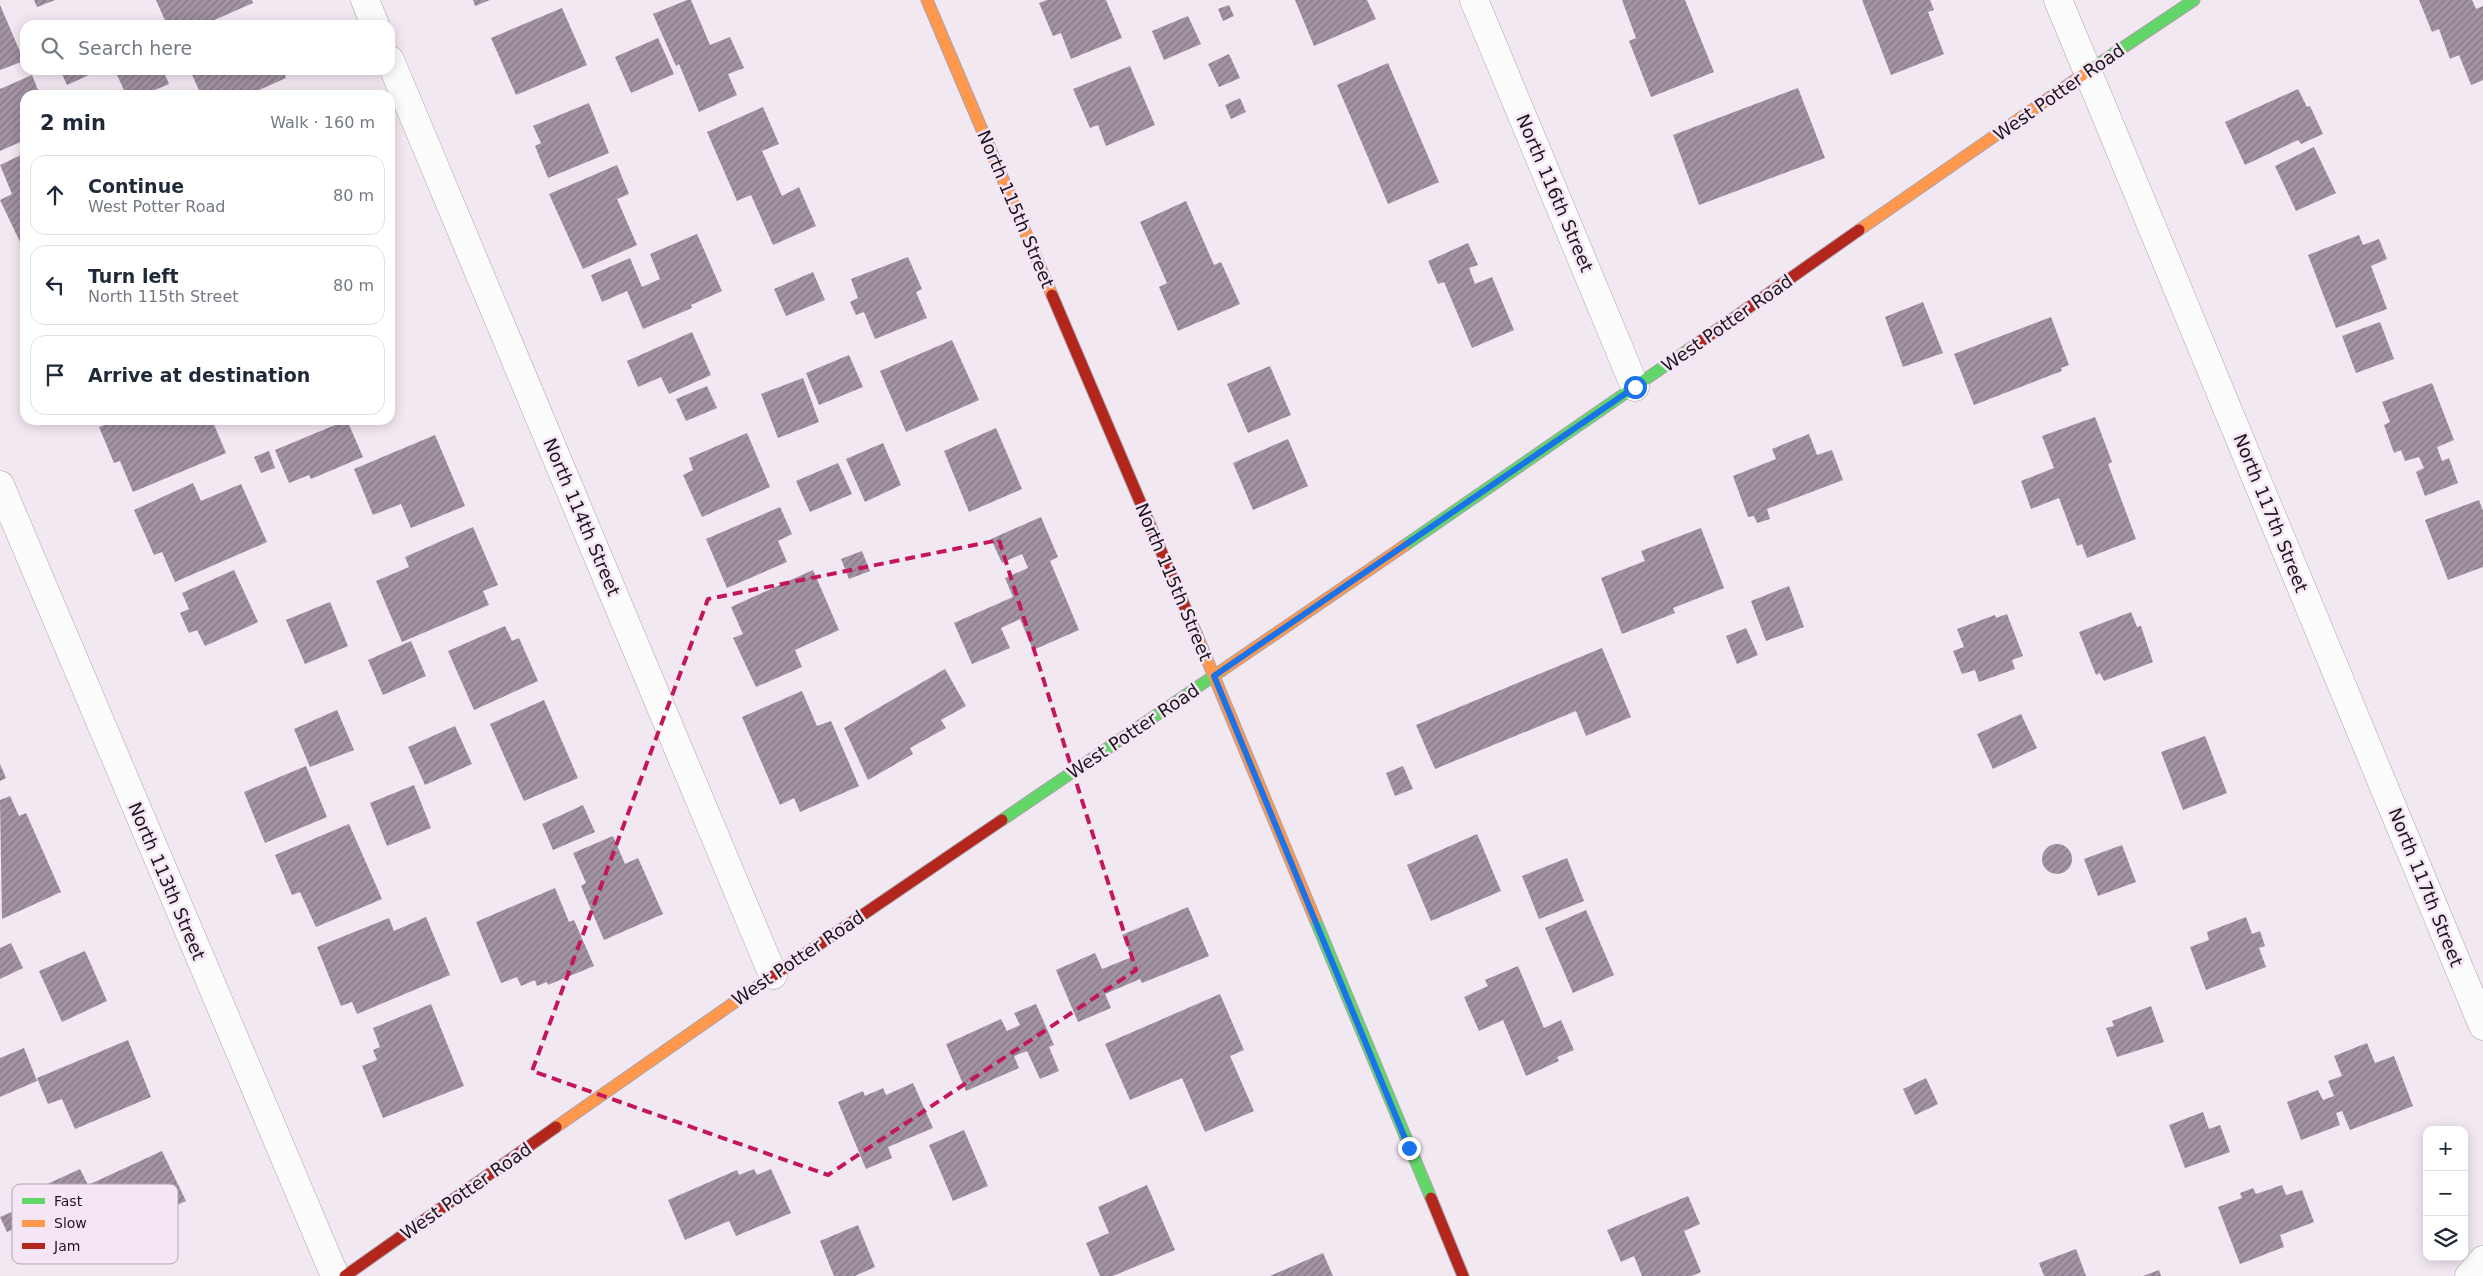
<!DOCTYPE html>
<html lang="en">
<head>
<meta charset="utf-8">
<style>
  body { margin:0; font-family:"DejaVu Sans",sans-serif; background:#f6f6f7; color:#1f2937 }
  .controls { position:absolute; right:15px; bottom:15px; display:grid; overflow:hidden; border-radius:10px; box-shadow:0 2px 12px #0003 }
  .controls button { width:45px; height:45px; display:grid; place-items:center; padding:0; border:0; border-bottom:1px solid #e0e1e3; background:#fff; color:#1f2937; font:25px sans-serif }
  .stop { position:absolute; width:15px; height:15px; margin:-11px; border:4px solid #1a73e8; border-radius:50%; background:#fff }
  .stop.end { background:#1a73e8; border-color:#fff; box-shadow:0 1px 5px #0008 }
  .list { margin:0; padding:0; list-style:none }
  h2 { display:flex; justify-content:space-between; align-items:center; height:65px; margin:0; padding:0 20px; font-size:21px }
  h2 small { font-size:16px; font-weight:400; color:#747a83 }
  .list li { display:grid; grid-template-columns:32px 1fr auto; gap:15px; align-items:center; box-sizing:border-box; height:80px; margin:0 10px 10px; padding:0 10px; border:1px solid #e0e1e3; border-radius:15px }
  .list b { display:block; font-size:19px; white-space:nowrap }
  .list p { margin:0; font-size:16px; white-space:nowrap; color:#747a83 }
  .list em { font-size:16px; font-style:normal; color:#747a83 }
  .icon { flex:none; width:28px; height:28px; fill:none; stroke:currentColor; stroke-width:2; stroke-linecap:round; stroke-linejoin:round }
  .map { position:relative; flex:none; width:2483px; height:1276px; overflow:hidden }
  .search { position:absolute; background:#fff; box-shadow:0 2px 12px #0003; left:20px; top:20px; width:375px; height:55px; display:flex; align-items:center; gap:12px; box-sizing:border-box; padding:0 18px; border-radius:15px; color:#747a83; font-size:19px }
  .panel { position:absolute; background:#fff; box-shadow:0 2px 12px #0003; left:20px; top:90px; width:375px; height:335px; border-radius:15px }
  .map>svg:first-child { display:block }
  .building { fill:url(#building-hatch) }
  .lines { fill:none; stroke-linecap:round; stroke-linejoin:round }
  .street-casing { stroke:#a9a2a9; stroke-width:29 }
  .fast-casing { stroke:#a9a2a9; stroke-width:13 }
  .slow-casing { stroke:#a9a2a9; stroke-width:13 }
  .jam-casing { stroke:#a9a2a9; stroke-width:13 }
  .street { stroke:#fdfcfd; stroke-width:28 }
  .fast { stroke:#63d668; stroke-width:11 }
  .slow { stroke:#ff974d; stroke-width:11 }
  .jam { stroke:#b3261e; stroke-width:11 }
  .route { stroke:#1a73e8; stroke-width:6 }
  .marked { fill:none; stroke:#c2185b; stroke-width:4; stroke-dasharray:10 6; stroke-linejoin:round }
  .labels { text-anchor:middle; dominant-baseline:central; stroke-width:5; stroke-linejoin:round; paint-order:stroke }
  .street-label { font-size:18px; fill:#1c161c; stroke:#f5e5f5 }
  .key { fill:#f5e5f5; stroke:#b4a7b4; stroke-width:1 }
  .key-label { font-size:14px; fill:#1c161c }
</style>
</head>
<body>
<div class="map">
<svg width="2483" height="1276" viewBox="0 0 2483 1276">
  <defs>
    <pattern id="building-hatch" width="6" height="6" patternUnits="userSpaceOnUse" patternTransform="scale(1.25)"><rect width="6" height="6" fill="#a393a4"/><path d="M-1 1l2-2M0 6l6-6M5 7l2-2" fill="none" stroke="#847785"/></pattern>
  </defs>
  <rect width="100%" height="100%" fill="#f2e8f2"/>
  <!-- building -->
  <g class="building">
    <path d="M 34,0 L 55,0 L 37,7 Z"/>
    <path d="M 156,0 L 252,0 L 253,3 L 203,25 L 167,25 Z"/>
    <path d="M 473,0 L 490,0 L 475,6 Z"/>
    <path d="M 687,0 L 691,0 L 710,45 L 730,37 L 744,68 L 728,74 L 737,95 L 699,112 L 679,64 L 676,66 L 653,14 Z"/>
    <path d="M 1047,0 L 1106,0 L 1122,38 L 1071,59 L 1061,33 L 1053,36 L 1039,3 Z"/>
    <path d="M 1295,0 L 1367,0 L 1376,19 L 1314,46 Z"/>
    <path d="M 1622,0 L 1685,0 L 1714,72 L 1651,97 L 1629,41 L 1636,38 Z"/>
    <path d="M 1862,0 L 1930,0 L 1934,10 L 1928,12 L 1944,54 L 1891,75 Z"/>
    <path d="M 2419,0 L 2472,0 L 2476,9 L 2483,6 L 2483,80 L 2471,85 L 2459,55 L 2450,59 L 2439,29 L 2432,32 Z"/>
    <path d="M 0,5 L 24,61 L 0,70 Z"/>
    <path d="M 1229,5 L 1234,16 L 1223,21 L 1218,9 Z"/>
    <path d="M 562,8 L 587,65 L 516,95 L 491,38 Z"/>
    <path d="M 1188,16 L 1201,44 L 1164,60 L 1152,31 Z"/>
    <path d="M 658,38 L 674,74 L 631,93 L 615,57 Z"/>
    <path d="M 1229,54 L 1240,78 L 1219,87 L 1208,64 Z"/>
    <path d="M 1388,63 L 1439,182 L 1388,204 L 1337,85 Z"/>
    <path d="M 1130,66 L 1155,125 L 1106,146 L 1098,125 L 1090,128 L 1073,89 Z"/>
    <path d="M 60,70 L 100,70 L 67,85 Z"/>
    <path d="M 115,70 L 163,70 L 169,84 L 143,95 L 126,95 Z"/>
    <path d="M 190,70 L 283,70 L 286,78 L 248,95 L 201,95 Z"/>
    <path d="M 32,75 L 40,95 L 25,95 L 25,140 L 0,151 L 0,89 Z"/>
    <path d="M 1798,88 L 1825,158 L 1699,205 L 1673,135 Z"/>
    <path d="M 2298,89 L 2307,107 L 2310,106 L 2323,134 L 2301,144 L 2298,140 L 2245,165 L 2225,122 Z"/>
    <path d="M 1240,98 L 1246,112 L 1231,119 L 1225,105 Z"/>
    <path d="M 589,103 L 609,153 L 548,178 L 535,146 L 541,143 L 533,126 Z"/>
    <path d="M 763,107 L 779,144 L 762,151 L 782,196 L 799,187 L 816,226 L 773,245 L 751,195 L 737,201 L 707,132 Z"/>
    <path d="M 2314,147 L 2336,193 L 2296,211 L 2275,166 Z"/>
    <path d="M 25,153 L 25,242 L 21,244 L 0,200 L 12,194 L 0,165 Z"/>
    <path d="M 617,165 L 629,194 L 617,199 L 637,245 L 583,269 L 549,194 Z"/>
    <path d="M 1186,201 L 1214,265 L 1221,262 L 1240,304 L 1178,331 L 1159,287 L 1167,283 L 1140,222 Z"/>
    <path d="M 697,234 L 722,291 L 691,305 L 692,308 L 643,329 L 627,291 L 602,302 L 591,275 L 630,258 L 642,287 L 660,279 L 650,254 Z"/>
    <path d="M 2359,235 L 2363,245 L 2379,239 L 2387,259 L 2371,266 L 2387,309 L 2336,328 L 2308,255 Z"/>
    <path d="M 1468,243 L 1478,265 L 1469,268 L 1475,284 L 1492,277 L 1514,330 L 1472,348 L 1444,282 L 1438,284 L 1428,261 Z"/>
    <path d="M 908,257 L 922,289 L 916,292 L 927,318 L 875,339 L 864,312 L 856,315 L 850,302 L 858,298 L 851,279 Z"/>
    <path d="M 813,272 L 825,300 L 786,316 L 774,289 Z"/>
    <path d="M 1923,302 L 1943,353 L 1903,367 L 1885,317 Z"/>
    <path d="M 2051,317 L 2069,365 L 2061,368 L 2062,371 L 1974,405 L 1954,354 Z"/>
    <path d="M 2380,322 L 2394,359 L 2356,373 L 2342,336 Z"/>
    <path d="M 692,332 L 711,375 L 669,394 L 661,377 L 638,387 L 627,361 Z"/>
    <path d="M 952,340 L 979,400 L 906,432 L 880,371 Z"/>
    <path d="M 849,355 L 863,387 L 819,405 L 806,373 Z"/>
    <path d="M 1270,366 L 1291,415 L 1248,433 L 1227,384 Z"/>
    <path d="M 803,378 L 819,422 L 778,438 L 761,394 Z"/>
    <path d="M 2432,383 L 2454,440 L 2437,447 L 2442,461 L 2449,458 L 2458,483 L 2425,496 L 2416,472 L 2424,468 L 2419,457 L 2405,461 L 2401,450 L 2394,453 L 2384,425 L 2390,422 L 2382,402 Z"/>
    <path d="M 707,386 L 717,408 L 686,421 L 676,399 Z"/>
    <path d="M 2095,417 L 2112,462 L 2108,464 L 2136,539 L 2087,558 L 2082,544 L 2077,546 L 2059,498 L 2031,509 L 2021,481 L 2054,468 L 2042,436 Z"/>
    <path d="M 117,420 L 212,420 L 226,453 L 133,492 L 120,461 L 114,463 L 99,427 Z"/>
    <path d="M 347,420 L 363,457 L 311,479 L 309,475 L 289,483 L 275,450 Z"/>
    <path d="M 996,428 L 1022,489 L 969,512 L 944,451 Z"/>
    <path d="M 747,433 L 770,487 L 702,517 L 683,475 L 693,470 L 689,458 Z"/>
    <path d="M 1809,434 L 1817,455 L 1832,450 L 1843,480 L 1767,509 L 1770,519 L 1757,523 L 1754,516 L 1748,517 L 1733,476 L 1776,459 L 1772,449 Z"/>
    <path d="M 435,435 L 465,506 L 411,528 L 401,504 L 373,515 L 354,469 Z"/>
    <path d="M 1288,439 L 1308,486 L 1253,510 L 1233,463 Z"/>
    <path d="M 883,443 L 901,485 L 865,502 L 846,459 Z"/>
    <path d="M 269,451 L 275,468 L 261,473 L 254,457 Z"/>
    <path d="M 838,463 L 852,494 L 810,512 L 796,481 Z"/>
    <path d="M 193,483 L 201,501 L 241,484 L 267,542 L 175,582 L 162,552 L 154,555 L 134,510 Z"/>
    <path d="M 2479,500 L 2483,511 L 2483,567 L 2448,580 L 2425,520 Z"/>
    <path d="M 780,507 L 792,534 L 778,541 L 787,562 L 727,588 L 706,539 Z"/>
    <path d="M 1041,517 L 1058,557 L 1050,561 L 1079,630 L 1033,650 L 1020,619 L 1001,628 L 1010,648 L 972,664 L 954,623 L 1013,597 L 1005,578 L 1028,568 L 1022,554 L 1002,563 L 991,539 Z"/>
    <path d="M 473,527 L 498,585 L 483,591 L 489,605 L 402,642 L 376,581 L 409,567 L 405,557 Z"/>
    <path d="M 1701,528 L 1724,588 L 1673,608 L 1675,613 L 1622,634 L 1601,578 L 1645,561 L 1641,551 Z"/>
    <path d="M 862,551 L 870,571 L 849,579 L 841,559 Z"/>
    <path d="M 234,570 L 258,622 L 205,646 L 197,630 L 189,633 L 180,613 L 189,609 L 182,593 Z"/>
    <path d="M 813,570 L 839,630 L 795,650 L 802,667 L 756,687 L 733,638 L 743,634 L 731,607 Z"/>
    <path d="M 1789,586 L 1804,627 L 1766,641 L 1751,601 Z"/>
    <path d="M 330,602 L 348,646 L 305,664 L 286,620 Z"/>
    <path d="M 2131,612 L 2137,627 L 2141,626 L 2153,662 L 2104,681 L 2100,673 L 2096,675 L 2079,632 Z"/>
    <path d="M 2007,614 L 2023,656 L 2012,660 L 2015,669 L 1979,682 L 1975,670 L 1962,674 L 1953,651 L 1964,647 L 1957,629 L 1995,615 L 1996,618 Z"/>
    <path d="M 505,626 L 512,641 L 519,638 L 538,681 L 474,710 L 448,651 Z"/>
    <path d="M 1746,628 L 1758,655 L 1737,664 L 1726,636 Z"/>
    <path d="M 411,641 L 426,676 L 383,695 L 368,660 Z"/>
    <path d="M 1602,648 L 1631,717 L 1586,736 L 1576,711 L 1435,769 L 1416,725 Z"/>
    <path d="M 945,669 L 966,706 L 941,720 L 946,728 L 910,748 L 913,754 L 868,780 L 844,728 Z"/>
    <path d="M 802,691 L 817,726 L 831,721 L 859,786 L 800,812 L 794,798 L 780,805 L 742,717 Z"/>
    <path d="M 544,700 L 578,778 L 524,801 L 490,724 Z"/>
    <path d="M 337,710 L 354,750 L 310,767 L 294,729 Z"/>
    <path d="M 2021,714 L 2037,748 L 1993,769 L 1977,734 Z"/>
    <path d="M 455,726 L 472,764 L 425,785 L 408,747 Z"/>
    <path d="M 2205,736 L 2227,793 L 2183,810 L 2161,752 Z"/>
    <path d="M 0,764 L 6,778 L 0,781 Z"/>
    <path d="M 306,766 L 327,817 L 265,843 L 244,792 Z"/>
    <path d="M 1403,766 L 1413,789 L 1395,796 L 1386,773 Z"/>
    <path d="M 414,785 L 431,828 L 387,846 L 370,803 Z"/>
    <path d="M 10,796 L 19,816 L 26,813 L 61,892 L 2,919 L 0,800 Z"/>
    <path d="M 583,805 L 595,832 L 553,850 L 542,824 Z"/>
    <path d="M 349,824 L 382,899 L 316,927 L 300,892 L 292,895 L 275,855 Z"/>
    <path d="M 1477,834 L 1501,891 L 1431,921 L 1407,865 Z"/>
    <path d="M 613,836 L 625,864 L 638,858 L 663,914 L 604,940 L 581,886 L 586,883 L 573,853 Z"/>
    <circle cx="2057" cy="859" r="15"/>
    <path d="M 2122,845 L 2136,882 L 2098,896 L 2084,859 Z"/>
    <path d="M 1567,858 L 1584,901 L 1539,919 L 1522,876 Z"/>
    <path d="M 555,888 L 569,922 L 574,920 L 594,966 L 548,985 L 547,982 L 537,986 L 535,980 L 521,986 L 517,977 L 501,983 L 476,922 Z"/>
    <path d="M 1188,907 L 1209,956 L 1142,983 L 1140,979 L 1105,994 L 1111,1008 L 1078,1022 L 1056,970 L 1095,953 L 1102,969 L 1132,957 L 1122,935 Z"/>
    <path d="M 1586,910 L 1614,975 L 1573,993 L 1545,928 Z"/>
    <path d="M 426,917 L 450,975 L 357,1014 L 352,1002 L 341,1006 L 317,947 L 389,918 L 394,931 Z"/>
    <path d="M 2246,917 L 2252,934 L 2260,931 L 2265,946 L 2259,948 L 2266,967 L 2206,990 L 2190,947 L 2209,940 L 2207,932 Z"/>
    <path d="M 11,943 L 23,968 L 0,979 L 0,948 Z"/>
    <path d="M 85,951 L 107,1001 L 62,1022 L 39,971 Z"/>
    <path d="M 1518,966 L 1544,1028 L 1561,1020 L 1574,1050 L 1557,1057 L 1559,1061 L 1526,1076 L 1503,1020 L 1479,1031 L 1464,997 L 1488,986 L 1485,980 Z"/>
    <path d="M 1220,994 L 1244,1050 L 1230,1056 L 1254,1111 L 1205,1132 L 1182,1078 L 1130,1100 L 1105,1044 Z"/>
    <path d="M 431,1004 L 464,1086 L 383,1118 L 362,1066 L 377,1060 L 373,1050 L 380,1047 L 373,1028 Z"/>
    <path d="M 1036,1004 L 1054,1045 L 1049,1047 L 1059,1071 L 1040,1079 L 1027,1051 L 1014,1056 L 1019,1068 L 966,1091 L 946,1044 L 1001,1019 L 1007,1031 L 1020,1025 L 1014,1013 Z"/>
    <path d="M 2151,1006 L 2164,1042 L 2117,1057 L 2106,1028 L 2114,1026 L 2112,1021 Z"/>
    <path d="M 128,1040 L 151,1097 L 75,1129 L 62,1099 L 48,1104 L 37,1078 Z"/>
    <path d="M 2367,1043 L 2375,1063 L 2394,1056 L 2413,1106 L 2350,1130 L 2342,1111 L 2336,1113 L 2340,1125 L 2301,1140 L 2287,1102 L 2318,1090 L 2323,1100 L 2334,1096 L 2328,1081 L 2342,1076 L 2334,1056 Z"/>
    <path d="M 24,1048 L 37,1081 L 0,1097 L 0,1058 Z"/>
    <path d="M 1926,1078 L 1938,1104 L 1915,1115 L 1903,1089 Z"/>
    <path d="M 913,1083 L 933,1128 L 888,1147 L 892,1158 L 866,1169 L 838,1102 L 863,1091 L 865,1096 L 883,1088 L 886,1095 Z"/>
    <path d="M 2203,1112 L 2209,1129 L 2220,1125 L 2230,1152 L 2185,1168 L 2169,1125 Z"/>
    <path d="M 964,1130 L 988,1186 L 953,1201 L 929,1145 Z"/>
    <path d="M 162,1151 L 186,1201 L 102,1240 L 91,1216 L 63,1229 L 43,1186 L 80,1169 L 88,1185 Z"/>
    <path d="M 754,1169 L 757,1175 L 771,1169 L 791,1213 L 736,1236 L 729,1221 L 685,1240 L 668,1200 L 737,1170 L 739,1175 Z"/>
    <path d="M 1147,1185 L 1175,1250 L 1113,1276 L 1100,1276 L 1086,1243 L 1109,1233 L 1098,1207 Z"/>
    <path d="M 2282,1185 L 2286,1195 L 2302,1190 L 2314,1222 L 2280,1235 L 2284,1247 L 2240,1264 L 2218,1207 L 2242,1198 L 2240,1193 L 2253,1188 L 2256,1194 Z"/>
    <path d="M 1688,1196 L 1700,1224 L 1684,1231 L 1701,1272 L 1692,1276 L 1642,1276 L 1634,1256 L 1621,1262 L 1607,1230 Z"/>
    <path d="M 26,1206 L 33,1221 L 7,1232 L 0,1217 Z"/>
    <path d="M 858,1225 L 875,1267 L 855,1276 L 834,1276 L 820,1241 Z"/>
    <path d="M 2076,1249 L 2086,1276 L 2044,1276 L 2039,1263 Z"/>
    <path d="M 1323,1253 L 1333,1276 L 1270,1276 Z"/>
    <path d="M 2159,1270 L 2161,1276 L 2143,1276 Z"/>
  </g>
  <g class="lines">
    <!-- street casing -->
    <g class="street-casing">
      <g id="street">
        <path d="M 365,0 L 375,25"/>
        <path d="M 1474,0 L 1635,387"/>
        <path d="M 2058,0 L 2483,1026"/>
        <path d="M 390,60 L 773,975"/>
        <path d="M 0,485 L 335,1276"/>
        <path d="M 2469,1276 L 2483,1260"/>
      </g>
    </g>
    <!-- fast casing -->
    <g class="fast-casing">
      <g id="fast">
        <path d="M 2091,69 L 2194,0"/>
        <path d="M 1404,546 L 1701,341"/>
        <path d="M 1002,820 L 1221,671"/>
        <path d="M 1315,919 L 1431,1198"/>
      </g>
    </g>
    <!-- slow casing -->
    <g class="slow-casing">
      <g id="slow">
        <path d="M 927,0 L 1052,295"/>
        <path d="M 1859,230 L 2091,69"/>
        <path d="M 1196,633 L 1315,919"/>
        <path d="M 1221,671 L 1404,546"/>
        <path d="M 556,1127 L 745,995"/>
      </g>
    </g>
    <!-- jam casing -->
    <g class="jam-casing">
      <g id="jam">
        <path d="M 1052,295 L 1196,633"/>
        <path d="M 1701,341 L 1859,230"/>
        <path d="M 745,995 L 1002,820"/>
        <path d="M 1431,1198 L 1463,1276"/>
        <path d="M 345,1276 L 556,1127"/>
      </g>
    </g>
    <!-- street -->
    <use href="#street" class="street"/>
    <!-- fast -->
    <use href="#fast" class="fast"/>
    <!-- slow -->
    <use href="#slow" class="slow"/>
    <!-- jam -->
    <use href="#jam" class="jam"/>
  </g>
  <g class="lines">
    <!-- route -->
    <path class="route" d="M 1409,1148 L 1214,676 L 1635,387"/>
  </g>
  <!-- marked area -->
  <path class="marked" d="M 999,540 L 1136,970 L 828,1175 L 532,1071 L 708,599 Z"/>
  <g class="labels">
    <!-- street labels -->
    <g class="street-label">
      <text transform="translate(2059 92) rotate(-35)">West Potter Road</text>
      <text transform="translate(1555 193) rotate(67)">North 116th Street</text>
      <text transform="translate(1016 209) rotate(67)">North 115th Street</text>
      <text transform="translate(1727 323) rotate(-35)">West Potter Road</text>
      <text transform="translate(2271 513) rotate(68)">North 117th Street</text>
      <text transform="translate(582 517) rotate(67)">North 114th Street</text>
      <text transform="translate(1174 582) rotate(67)">North 115th Street</text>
      <text transform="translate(1133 731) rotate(-34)">West Potter Road</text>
      <text transform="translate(167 881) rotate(67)">North 113th Street</text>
      <text transform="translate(2426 887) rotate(68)">North 117th Street</text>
      <text transform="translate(798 958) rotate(-34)">West Potter Road</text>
      <text transform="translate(466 1191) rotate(-35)">West Potter Road</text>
    </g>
  </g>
  <!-- legend -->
  <rect x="12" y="1184" width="166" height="80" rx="8" class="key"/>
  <rect x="22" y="1198" width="23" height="6" fill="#63d668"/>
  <rect x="22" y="1220" width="23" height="7" fill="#ff974d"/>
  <rect x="22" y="1243" width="23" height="6" fill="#b3261e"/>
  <g class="key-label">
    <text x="54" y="1206">Fast</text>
    <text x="54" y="1228">Slow</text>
    <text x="54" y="1251">Jam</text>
  </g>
</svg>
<div class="controls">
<button>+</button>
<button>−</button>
<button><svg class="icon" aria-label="layers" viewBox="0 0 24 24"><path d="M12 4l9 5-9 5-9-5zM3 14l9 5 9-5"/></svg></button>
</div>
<div class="stop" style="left:1635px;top:387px"></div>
<div class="stop end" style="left:1409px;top:1148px"></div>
<div class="search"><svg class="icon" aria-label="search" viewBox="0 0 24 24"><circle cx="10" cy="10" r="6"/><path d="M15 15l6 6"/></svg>Search here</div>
<section class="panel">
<h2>2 min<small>Walk · 160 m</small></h2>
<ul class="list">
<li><svg class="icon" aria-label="ahead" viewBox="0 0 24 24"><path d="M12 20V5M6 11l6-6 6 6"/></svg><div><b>Continue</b><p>West Potter Road</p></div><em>80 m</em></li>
<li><svg class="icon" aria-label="left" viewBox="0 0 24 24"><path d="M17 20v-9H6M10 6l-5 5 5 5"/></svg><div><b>Turn left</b><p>North 115th Street</p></div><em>80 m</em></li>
<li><svg class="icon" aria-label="arrive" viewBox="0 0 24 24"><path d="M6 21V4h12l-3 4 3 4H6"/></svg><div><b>Arrive at destination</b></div></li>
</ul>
</section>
</div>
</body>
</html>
